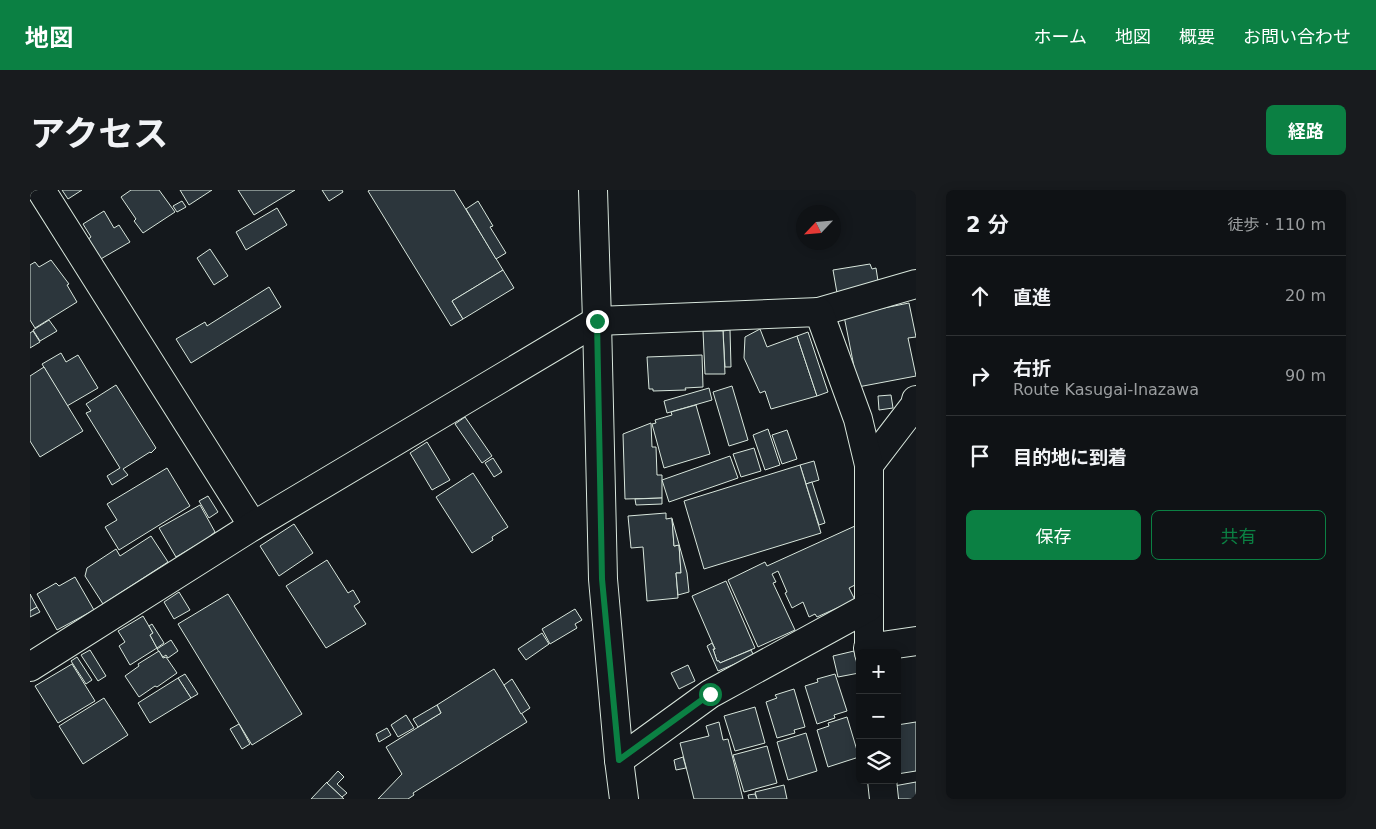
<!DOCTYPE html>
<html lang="ja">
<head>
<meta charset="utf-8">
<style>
  body { margin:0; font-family:"DejaVu Sans","Noto Sans JP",sans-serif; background:#181b1e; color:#f1f3f6 }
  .controls { position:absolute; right:15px; bottom:15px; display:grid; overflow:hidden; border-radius:8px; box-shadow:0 2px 12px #0003 }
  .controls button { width:45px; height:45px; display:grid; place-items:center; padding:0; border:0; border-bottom:1px solid #2f3234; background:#0f1215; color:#f1f3f6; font:25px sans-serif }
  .compass { position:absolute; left:766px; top:15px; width:45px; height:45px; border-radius:50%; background:#0f1215; box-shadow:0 2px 12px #0003; rotate:244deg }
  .stop { position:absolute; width:15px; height:15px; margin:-11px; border:4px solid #0b8043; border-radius:50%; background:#fff }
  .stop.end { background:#0b8043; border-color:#fff; box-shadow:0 1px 5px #0008 }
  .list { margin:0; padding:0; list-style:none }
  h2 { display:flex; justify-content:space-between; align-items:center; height:65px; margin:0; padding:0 20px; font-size:21px }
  h2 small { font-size:16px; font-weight:400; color:#9b9ea0 }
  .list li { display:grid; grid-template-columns:32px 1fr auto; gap:15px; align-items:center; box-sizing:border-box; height:80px; padding:0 20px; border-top:1px solid #2f3234 }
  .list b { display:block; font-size:19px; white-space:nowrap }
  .list p { margin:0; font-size:16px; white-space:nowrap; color:#9b9ea0 }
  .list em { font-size:16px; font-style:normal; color:#9b9ea0 }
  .actions { display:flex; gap:10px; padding:15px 20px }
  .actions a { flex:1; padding:11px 0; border:1px solid #0b8043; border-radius:8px; text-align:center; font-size:18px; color:#0b8043 }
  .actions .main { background:#0b8043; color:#fff }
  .icon { flex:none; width:28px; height:28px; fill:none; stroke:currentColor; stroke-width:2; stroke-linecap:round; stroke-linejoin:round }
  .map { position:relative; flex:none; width:886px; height:609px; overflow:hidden; border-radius:8px }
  header { display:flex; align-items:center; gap:30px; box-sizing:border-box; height:70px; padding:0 25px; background:#0b8043; color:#fff }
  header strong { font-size:24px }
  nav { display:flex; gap:28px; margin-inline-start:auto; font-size:18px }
  .intro { display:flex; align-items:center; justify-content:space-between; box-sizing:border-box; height:120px; padding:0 30px }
  h1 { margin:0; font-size:35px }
  .button { padding:12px 22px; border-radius:8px; background:#0b8043; color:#fff; font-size:18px; font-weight:700 }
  main { display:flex; gap:30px; padding:0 30px }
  aside { flex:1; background:#0f1215; border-radius:8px; box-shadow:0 2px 12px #0003 }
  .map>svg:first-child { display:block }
  .building { fill:#2c363c; stroke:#d8e6dc }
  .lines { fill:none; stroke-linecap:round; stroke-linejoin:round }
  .minor-casing { stroke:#d8e6dc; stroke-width:30 }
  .major-casing { stroke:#d8e6dc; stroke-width:30 }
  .minor { stroke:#14181c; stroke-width:28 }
  .major { stroke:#14181c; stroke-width:28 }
  .route { stroke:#0b8043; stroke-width:6 }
</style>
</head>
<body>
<header>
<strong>地図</strong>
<nav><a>ホーム</a><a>地図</a><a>概要</a><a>お問い合わせ</a></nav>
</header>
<div class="intro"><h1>アクセス</h1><a class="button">経路</a></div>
<main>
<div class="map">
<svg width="886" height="609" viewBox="0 0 886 609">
  <rect width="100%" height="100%" fill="#14181c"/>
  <!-- building -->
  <g class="building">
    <path d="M 32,0 L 52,0 L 38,9 Z"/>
    <path d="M 101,0 L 129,0 L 145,22 L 113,43 L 104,31 L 106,29 L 91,7 Z"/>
    <path d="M 150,0 L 182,0 L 159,15 Z"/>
    <path d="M 208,0 L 265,0 L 224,25 Z"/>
    <path d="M 292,0 L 312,0 L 313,2 L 299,11 Z"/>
    <path d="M 340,0 L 424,0 L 473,80 L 422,111 L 433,129 L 421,136 L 338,1 Z"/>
    <path d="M 152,11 L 156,17 L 147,22 L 143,16 Z"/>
    <path d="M 448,11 L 463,36 L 460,37 L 476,63 L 466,69 L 436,19 Z"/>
    <path d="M 247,18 L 257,35 L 216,60 L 206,42 Z"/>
    <path d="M 74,21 L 84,38 L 89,35 L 100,52 L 69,70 L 57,50 L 61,47 L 53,34 Z"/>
    <path d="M 180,59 L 198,86 L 184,95 L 167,68 Z"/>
    <path d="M 21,70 L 39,94 L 37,95 L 47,112 L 5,138 L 0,130 L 0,75 L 5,72 L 9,77 Z"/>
    <path d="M 840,74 L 842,79 L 846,78 L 848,91 L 844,92 L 845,98 L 807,103 L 803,80 Z"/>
    <path d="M 473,80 L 484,98 L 433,129 L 422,111 Z"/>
    <path d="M 239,97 L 251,117 L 161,173 L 146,149 L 175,132 L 177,136 Z"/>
    <path d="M 879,113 L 886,147 L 878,148 L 886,186 L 828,197 L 814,126 Z"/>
    <path d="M 19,130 L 27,141 L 10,151 L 3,140 Z"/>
    <path d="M 730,139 L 737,157 L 767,146 L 787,206 L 741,219 L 735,201 L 730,203 L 714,168 L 715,147 Z"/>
    <path d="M 700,140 L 701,177 L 695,177 L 693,141 Z"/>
    <path d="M 3,141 L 10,152 L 0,158 L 0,143 Z"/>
    <path d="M 673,141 L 693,141 L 695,184 L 675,184 Z"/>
    <path d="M 778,142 L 798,202 L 787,206 L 767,146 Z"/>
    <path d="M 31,163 L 36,172 L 48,165 L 68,198 L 37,216 L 12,174 Z"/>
    <path d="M 672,165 L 673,197 L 655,198 L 656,200 L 623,201 L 623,199 L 619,199 L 617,167 Z"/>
    <path d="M 14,177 L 53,241 L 10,267 L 0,251 L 0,186 Z"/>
    <path d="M 86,195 L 126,258 L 121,263 L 120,262 L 93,279 L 98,285 L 82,295 L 77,286 L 90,278 L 56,223 L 61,221 L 56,214 Z"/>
    <path d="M 702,196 L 718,250 L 699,256 L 683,202 Z"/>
    <path d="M 679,198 L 682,210 L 637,223 L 634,211 Z"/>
    <path d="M 861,205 L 863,218 L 849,220 L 848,206 Z"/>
    <path d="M 666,215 L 680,264 L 634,278 L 622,234 L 626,233 L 625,230 L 642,225 L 641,222 Z"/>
    <path d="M 435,227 L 462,266 L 452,273 L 425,234 Z"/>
    <path d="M 621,233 L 622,257 L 626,257 L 627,285 L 632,285 L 632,308 L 595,309 L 593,244 Z"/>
    <path d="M 738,239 L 750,275 L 735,280 L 723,245 Z"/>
    <path d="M 757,240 L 767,269 L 752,274 L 742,245 Z"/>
    <path d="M 397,252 L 420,290 L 402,300 L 380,263 Z"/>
    <path d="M 724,258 L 731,281 L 711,287 L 703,264 Z"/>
    <path d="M 700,266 L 708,288 L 639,312 L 632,290 Z"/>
    <path d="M 463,268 L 472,282 L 464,287 L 455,273 Z"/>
    <path d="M 784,271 L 789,290 L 776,294 L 770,275 Z"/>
    <path d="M 770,275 L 791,343 L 674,379 L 654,311 Z"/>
    <path d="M 137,278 L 160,316 L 89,360 L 75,337 L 87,330 L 77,314 Z"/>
    <path d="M 443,283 L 478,337 L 462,347 L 463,350 L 442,363 L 406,307 Z"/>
    <path d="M 782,292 L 795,333 L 789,335 L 776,294 Z"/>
    <path d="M 178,306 L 188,322 L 179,328 L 169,311 Z"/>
    <path d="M 632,308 L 632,314 L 606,315 L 605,309 Z"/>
    <path d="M 170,315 L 185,342 L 180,346 L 180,347 L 146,367 L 129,338 Z"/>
    <path d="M 636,323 L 636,329 L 642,328 L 644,356 L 649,355 L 651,383 L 646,383 L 648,408 L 617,411 L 613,357 L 601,358 L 598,326 Z"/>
    <path d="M 642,329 L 657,383 L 659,402 L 648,405 L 646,383 L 651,383 L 649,355 L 644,356 Z"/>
    <path d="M 264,334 L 283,363 L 249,386 L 230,356 Z"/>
    <path d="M 825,336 L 825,395 L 819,398 L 825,410 L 787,427 L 785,424 L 779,427 L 773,412 L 762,418 L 755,403 L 757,402 L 748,381 L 742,384 L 746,392 L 743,393 L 765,440 L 728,457 L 698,390 L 735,372 L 737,376 Z"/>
    <path d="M 121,346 L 138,372 L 73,414 L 55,386 L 57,378 L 86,359 L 90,366 Z"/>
    <path d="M 297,370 L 318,403 L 323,400 L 330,412 L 324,416 L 336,434 L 296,458 L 256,396 Z"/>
    <path d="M 45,387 L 64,420 L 27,440 L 7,404 L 26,393 L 29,396 Z"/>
    <path d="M 696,391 L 725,458 L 690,473 L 689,471 L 687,471 L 683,459 L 685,459 L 662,406 Z"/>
    <path d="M 149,402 L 160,420 L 144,429 L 134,412 Z"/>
    <path d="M 0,404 L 7,417 L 0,421 Z"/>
    <path d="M 198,404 L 272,524 L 222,555 L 148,434 Z"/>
    <path d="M 7,417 L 10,422 L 0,427 L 0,421 Z"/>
    <path d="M 545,419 L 552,430 L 545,434 L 547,438 L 520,454 L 512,439 Z"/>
    <path d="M 113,426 L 123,443 L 120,445 L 127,458 L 100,475 L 89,456 L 95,452 L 88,441 Z"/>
    <path d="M 122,434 L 134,453 L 127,458 L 120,445 L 123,443 L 119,436 Z"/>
    <path d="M 512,443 L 519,454 L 496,470 L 488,459 Z"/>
    <path d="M 141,450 L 148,461 L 138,468 L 136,465 L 133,467 L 127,459 Z"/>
    <path d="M 682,453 L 685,459 L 683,459 L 687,471 L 689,471 L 690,473 L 721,460 L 724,466 L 688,481 L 677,456 Z"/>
    <path d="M 60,460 L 76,486 L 68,491 L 51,465 Z"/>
    <path d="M 129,461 L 133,468 L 136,467 L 147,483 L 127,497 L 125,496 L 109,507 L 95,486 L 109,476 L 108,474 Z"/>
    <path d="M 824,461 L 829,483 L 808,487 L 803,466 Z"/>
    <path d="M 47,467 L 62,490 L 56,494 L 41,471 Z"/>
    <path d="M 42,474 L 65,511 L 28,533 L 5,496 Z"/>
    <path d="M 658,475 L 665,491 L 649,499 L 641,483 Z"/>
    <path d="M 464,479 L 497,532 L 383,603 L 384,605 L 378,609 L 348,609 L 372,584 L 356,557 L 411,523 L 407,515 Z"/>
    <path d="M 155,484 L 168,504 L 161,508 L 148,488 Z"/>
    <path d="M 805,484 L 817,521 L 804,525 L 805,528 L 787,534 L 775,496 L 788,492 L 787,489 Z"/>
    <path d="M 148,488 L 161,508 L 120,533 L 108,513 Z"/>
    <path d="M 482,489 L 500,518 L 491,524 L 474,495 Z"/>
    <path d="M 764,499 L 775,537 L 764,540 L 765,543 L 747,548 L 736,512 L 747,508 L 745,505 Z"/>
    <path d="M 74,508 L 98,545 L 53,574 L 29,536 Z"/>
    <path d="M 407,515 L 411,523 L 388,537 L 383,529 Z"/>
    <path d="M 725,517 L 735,553 L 705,561 L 694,526 Z"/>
    <path d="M 376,525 L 384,538 L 368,547 L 361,535 Z"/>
    <path d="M 817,527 L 829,567 L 798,577 L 787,540 L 799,536 L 798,533 Z"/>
    <path d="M 689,532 L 693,550 L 698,549 L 713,609 L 664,609 L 650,553 L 679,546 L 676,536 Z"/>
    <path d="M 886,532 L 886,581 L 867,584 L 867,535 Z"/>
    <path d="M 209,534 L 220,554 L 212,559 L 200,539 Z"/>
    <path d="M 357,538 L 361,545 L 349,552 L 346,544 Z"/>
    <path d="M 776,543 L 787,581 L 758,590 L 747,552 Z"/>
    <path d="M 737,556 L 747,593 L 714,602 L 703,565 Z"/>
    <path d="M 653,567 L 656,578 L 646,580 L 644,570 Z"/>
    <path d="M 308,581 L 314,587 L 307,594 L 317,603 L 312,607 L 297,593 Z"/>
    <path d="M 297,592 L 297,593 L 314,609 L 281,609 Z"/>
    <path d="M 886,592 L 886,609 L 866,609 L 864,596 Z"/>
    <path d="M 754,595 L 757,609 L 727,609 L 725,602 Z"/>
    <path d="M 725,604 L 727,609 L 719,609 L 718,605 Z"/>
  </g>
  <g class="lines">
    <!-- minor casing -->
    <g class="minor-casing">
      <g id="minor">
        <path d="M 11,0 L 223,336"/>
        <path d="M 789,122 L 886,94"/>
        <path d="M 839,275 L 885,215 L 886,210"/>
        <path d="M 838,458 L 886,451"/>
        <path d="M 0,477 L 223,336 L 567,131 L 789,122 L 828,229 L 839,275 L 839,463"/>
        <path d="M 589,570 L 680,504 L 839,417"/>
        <path d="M 852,590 L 854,609"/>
      </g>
    </g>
    <!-- major casing -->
    <g class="major-casing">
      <path id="major" d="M 563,0 L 567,131 L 573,389 L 589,570 L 594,609"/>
    </g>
    <!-- minor -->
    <use href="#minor" class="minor"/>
    <!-- major -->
    <use href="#major" class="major"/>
  </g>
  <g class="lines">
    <!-- route -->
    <path class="route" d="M 567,131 L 572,389 L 589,570 L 680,504"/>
  </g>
</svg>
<div class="controls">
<button>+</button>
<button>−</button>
<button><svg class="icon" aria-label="layers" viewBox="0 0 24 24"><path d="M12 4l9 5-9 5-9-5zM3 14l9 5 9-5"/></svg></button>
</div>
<svg class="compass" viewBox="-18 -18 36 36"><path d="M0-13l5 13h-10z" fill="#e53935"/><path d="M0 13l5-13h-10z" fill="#9b9ea0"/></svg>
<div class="stop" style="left:680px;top:504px"></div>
<div class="stop end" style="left:567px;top:131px"></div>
</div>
<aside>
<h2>2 分<small>徒歩 · 110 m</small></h2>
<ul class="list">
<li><svg class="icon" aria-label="ahead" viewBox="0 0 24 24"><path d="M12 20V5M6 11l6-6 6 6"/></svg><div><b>直進</b></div><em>20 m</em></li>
<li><svg class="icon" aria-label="right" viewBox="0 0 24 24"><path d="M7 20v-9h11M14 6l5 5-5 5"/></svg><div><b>右折</b><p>Route Kasugai-Inazawa</p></div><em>90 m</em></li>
<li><svg class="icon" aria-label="arrive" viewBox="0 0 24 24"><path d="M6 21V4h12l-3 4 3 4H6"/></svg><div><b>目的地に到着</b></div></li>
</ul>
<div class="actions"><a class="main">保存</a><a>共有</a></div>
</aside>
</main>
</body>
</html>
